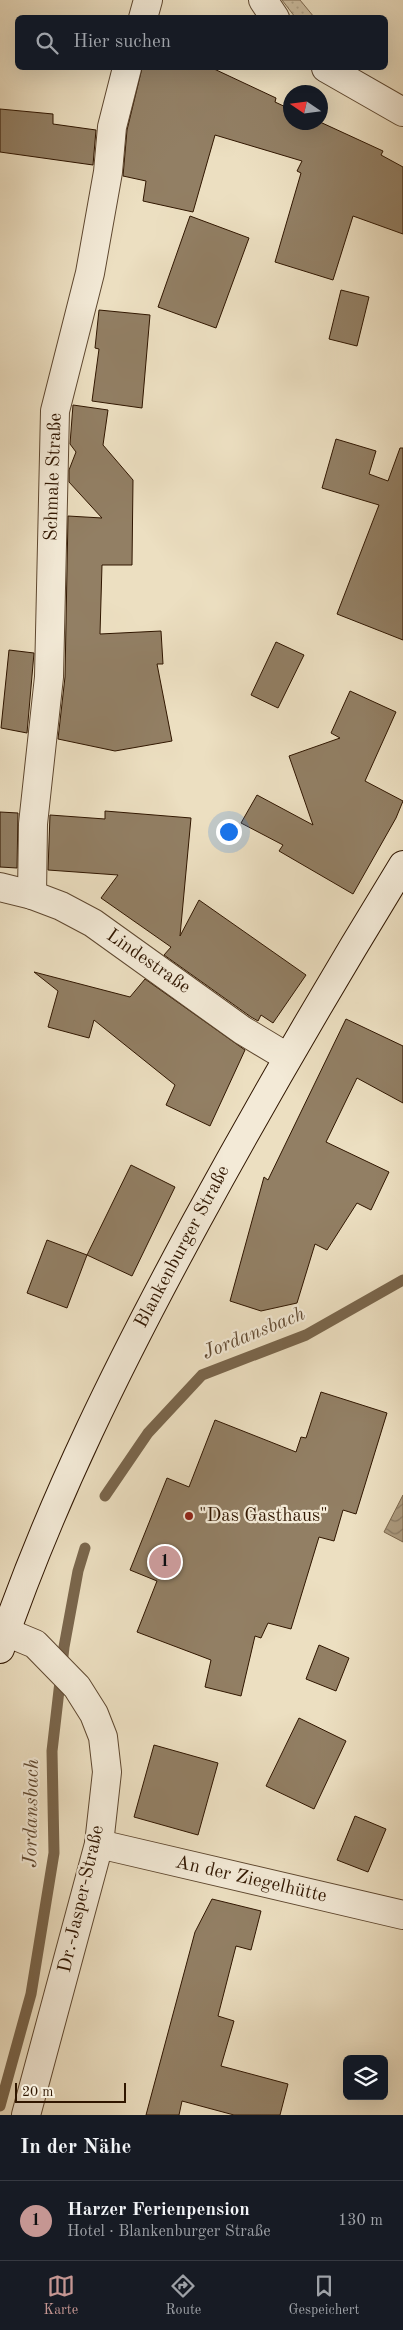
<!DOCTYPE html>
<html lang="de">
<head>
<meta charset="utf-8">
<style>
  body { margin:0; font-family:"Old Standard TT",serif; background:#20242c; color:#f1f3f6 }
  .controls { position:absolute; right:15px; bottom:15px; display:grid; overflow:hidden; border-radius:8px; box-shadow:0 5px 20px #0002 }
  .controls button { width:45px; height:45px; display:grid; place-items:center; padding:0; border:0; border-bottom:1px solid #363941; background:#171b24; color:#f1f3f6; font:25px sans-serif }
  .compass { position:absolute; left:283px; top:85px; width:45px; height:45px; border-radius:50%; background:#171b24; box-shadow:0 5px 20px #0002; rotate:283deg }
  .scale { position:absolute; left:15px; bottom:12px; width:111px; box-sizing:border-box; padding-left:5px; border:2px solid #301600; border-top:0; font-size:14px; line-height:18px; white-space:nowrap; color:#301600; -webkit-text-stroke:4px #f3ead7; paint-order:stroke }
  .you { position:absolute; left:228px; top:831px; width:18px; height:18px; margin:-12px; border:4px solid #fff; border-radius:50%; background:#1a73e8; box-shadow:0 0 0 8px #1a73e833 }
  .badge { display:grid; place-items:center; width:32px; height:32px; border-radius:50%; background:#c59692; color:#111; font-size:16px; font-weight:700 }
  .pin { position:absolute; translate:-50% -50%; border:2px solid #fff; box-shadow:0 1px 5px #0006 }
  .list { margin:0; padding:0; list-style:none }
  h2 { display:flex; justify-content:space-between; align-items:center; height:65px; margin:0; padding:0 20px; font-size:21px }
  h2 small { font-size:16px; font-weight:400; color:#9ea1a6 }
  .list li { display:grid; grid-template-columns:32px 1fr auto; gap:15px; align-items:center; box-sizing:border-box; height:80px; padding:0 20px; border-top:1px solid #363941 }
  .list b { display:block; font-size:19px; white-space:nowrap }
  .list p { margin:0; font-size:16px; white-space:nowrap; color:#9ea1a6 }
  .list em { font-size:16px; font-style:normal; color:#9ea1a6 }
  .icon { flex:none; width:28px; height:28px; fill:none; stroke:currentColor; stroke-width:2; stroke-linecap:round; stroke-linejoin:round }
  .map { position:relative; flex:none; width:403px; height:2115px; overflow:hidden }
  .search { position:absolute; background:#171b24; box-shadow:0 5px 20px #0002; left:15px; right:15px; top:15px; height:55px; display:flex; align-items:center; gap:12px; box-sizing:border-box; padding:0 18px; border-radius:8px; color:#9ea1a6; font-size:19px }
  .sheet { height:145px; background:#171b24 }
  nav { display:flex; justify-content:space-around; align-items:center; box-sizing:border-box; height:70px; border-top:1px solid #363941; background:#171b24; font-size:14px; color:#9ea1a6 }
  nav a { display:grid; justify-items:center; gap:2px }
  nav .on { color:#c59692 }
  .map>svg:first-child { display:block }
  .grass { fill:url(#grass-dots); stroke:#7e6a50 }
  .water { fill:url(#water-waves); stroke:#7a664c }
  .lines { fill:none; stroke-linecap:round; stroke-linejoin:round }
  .stream { stroke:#7a664c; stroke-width:11 }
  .building { fill:#927f64; stroke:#301600 }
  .minor-casing { stroke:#5f4830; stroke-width:30 }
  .tertiary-casing { stroke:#5f4830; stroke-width:30 }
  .secondary-casing { stroke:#301600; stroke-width:30 }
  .minor { stroke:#f3ead7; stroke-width:28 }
  .tertiary { stroke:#f3ead7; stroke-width:28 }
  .secondary { stroke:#f3ead7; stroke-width:28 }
  .poi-dot { fill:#8f2418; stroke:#f3ead7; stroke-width:2 }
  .labels { text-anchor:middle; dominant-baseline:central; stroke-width:4.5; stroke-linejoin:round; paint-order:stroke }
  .street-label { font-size:19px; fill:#301600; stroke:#f3ead7 }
  .poi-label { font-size:19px; fill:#301600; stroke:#f3ead7; text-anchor:start }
  .water-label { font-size:20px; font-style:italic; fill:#624b33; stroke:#f3ead7 }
</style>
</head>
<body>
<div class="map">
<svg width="403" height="2115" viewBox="0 0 403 2115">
  <defs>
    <pattern id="grass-dots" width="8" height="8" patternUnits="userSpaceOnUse" patternTransform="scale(1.25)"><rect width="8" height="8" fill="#ccbda0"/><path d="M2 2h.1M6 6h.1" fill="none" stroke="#b0a288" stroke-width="1.8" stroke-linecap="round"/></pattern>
    <pattern id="water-waves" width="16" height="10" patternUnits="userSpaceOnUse" patternTransform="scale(1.25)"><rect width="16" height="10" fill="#ac9b7f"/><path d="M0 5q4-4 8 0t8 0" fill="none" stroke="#8c7d66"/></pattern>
  </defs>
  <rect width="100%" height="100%" fill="#ecdfc1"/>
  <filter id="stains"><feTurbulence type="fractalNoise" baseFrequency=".004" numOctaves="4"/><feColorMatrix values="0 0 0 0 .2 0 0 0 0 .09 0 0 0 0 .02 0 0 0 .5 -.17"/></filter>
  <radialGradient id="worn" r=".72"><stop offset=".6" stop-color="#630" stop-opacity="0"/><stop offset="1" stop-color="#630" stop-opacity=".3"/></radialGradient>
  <!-- grass -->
  <path class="grass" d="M 282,0 L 300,0 L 314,17 L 295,17 Z"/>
  <!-- water -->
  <path class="water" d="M 403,1495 L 403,1542 L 384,1532 Z"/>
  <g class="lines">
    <!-- stream -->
    <g class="stream">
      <path d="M 105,1496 L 148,1433 L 202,1375 L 306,1335 L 403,1280"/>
      <path d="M 0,2106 L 31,1994 L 54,1853 L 52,1751 L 64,1647 L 78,1571 L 85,1548"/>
    </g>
  </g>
  <!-- building -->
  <g class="building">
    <path d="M 142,68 L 212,68 L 276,98 L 275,102 L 290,109 L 290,122 L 320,122 L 383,151 L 381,155 L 403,167 L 403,234 L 353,216 L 333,280 L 275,262 L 301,173 L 297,171 L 302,161 L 215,135 L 193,212 L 143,201 L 146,181 L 123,176 L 127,130 Z"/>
    <path d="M 0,109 L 53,114 L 53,124 L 96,130 L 93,165 L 0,152 Z"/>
    <path d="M 190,216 L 249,238 L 216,328 L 158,307 Z"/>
    <path d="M 341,290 L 369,297 L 357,346 L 329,339 Z"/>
    <path d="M 99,310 L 150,315 L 142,408 L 92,401 L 99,349 L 95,348 Z"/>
    <path d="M 73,405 L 108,410 L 103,445 L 133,480 L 132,565 L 102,565 L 100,634 L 161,631 L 163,664 L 157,664 L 172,741 L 115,751 L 58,739 L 65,677 L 68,516 L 102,518 L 69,482 L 69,470 L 76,452 L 70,444 Z"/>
    <path d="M 336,439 L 376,451 L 369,474 L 388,481 L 400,448 L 403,448 L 403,640 L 337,614 L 379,505 L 322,488 Z"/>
    <path d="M 276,642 L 304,655 L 278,708 L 251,695 Z"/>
    <path d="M 9,650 L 34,653 L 27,733 L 1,728 Z"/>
    <path d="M 350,691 L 396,712 L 365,781 L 403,801 L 396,818 L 353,894 L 279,851 L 283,845 L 241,823 L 257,795 L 313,825 L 289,756 L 340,738 L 331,733 Z"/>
    <path d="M 105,811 L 191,818 L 180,936 L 199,900 L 306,975 L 273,1023 L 261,1015 L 258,1021 L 251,1017 L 164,955 L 171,947 L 101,898 L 118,875 L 48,870 L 50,815 L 105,819 Z"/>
    <path d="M 0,812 L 18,813 L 17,868 L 0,867 Z"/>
    <path d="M 34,972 L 130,997 L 145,979 L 245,1050 L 210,1126 L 166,1105 L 175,1085 L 94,1020 L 89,1038 L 48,1027 L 58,991 Z"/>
    <path d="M 346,1019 L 403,1046 L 403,1103 L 357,1078 L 326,1142 L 389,1172 L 371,1210 L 357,1203 L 327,1250 L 315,1244 L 297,1303 L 261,1311 L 230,1301 L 264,1177 L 268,1180 Z"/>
    <path d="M 131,1165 L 175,1187 L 132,1276 L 87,1255 L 67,1308 L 27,1293 L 47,1240 L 87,1255 Z"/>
    <path d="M 321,1392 L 387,1413 L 356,1514 L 343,1510 L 334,1541 L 319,1537 L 291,1629 L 268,1623 L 261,1638 L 255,1636 L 241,1696 L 205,1687 L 211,1660 L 137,1632 L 157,1581 L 130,1570 L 167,1478 L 189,1487 L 215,1420 L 296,1452 L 301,1437 L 306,1438 Z"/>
    <path d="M 319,1645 L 349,1658 L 336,1691 L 306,1679 Z"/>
    <path d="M 299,1718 L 346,1741 L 314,1809 L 266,1786 Z"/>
    <path d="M 154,1745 L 218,1763 L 198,1835 L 134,1817 Z"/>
    <path d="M 355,1816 L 386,1829 L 368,1872 L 337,1860 Z"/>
    <path d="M 212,1899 L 261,1911 L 251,1950 L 236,1946 L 218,2016 L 234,2021 L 221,2066 L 288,2084 L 280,2115 L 234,2115 L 182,2101 L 179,2115 L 146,2115 L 195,1932 Z"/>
  </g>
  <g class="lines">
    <!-- minor casing -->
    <g class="minor-casing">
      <g id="minor">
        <path d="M 143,18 L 148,0"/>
        <path d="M 0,887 L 32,895 L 61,906 L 93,923 L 242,1030 L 287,1057"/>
        <path d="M 32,895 L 33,824 L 49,677 L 55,411 L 90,273 L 108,172 L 112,127 L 127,68"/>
        <path d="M 6,1632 L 35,1644 L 77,1687 L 94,1714 L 103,1737 L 107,1772 L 99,1844 L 26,2115"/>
        <path d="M 99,1844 L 403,1915"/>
      </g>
    </g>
    <!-- tertiary casing -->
    <g class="tertiary-casing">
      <g id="tertiary">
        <path d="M 263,0 L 275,18"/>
        <path d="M 326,68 L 403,112"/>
      </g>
    </g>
    <!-- secondary casing -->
    <g class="secondary-casing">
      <path id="secondary" d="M 0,1649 C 51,1500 121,1360 196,1222 C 262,1101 331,982 403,865"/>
    </g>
    <!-- minor -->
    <use href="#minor" class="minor"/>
    <!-- tertiary -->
    <use href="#tertiary" class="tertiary"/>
    <!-- secondary -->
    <use href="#secondary" class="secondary"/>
  </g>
  <!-- markers -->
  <circle class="poi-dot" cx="189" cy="1516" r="5"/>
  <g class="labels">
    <!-- street labels -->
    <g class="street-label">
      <text transform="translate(54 477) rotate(-88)">Schmale Straße</text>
      <text transform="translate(148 962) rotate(35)">Lindestraße</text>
      <text transform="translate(183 1247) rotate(-62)">Blankenburger Straße</text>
      <text transform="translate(251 1880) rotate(13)">An der Ziegelhütte</text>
      <text transform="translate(82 1899) rotate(-77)">Dr.-Jasper-Straße</text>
    </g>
    <!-- poi labels -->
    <g class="poi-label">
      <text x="199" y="1516">"Das Gasthaus"</text>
    </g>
    <!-- water labels -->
    <g class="water-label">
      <text transform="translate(254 1334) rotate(-22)">Jordansbach</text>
      <text transform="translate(32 1813) rotate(-89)">Jordansbach</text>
    </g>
  </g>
  <rect width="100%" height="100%" filter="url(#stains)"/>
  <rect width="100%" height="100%" fill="url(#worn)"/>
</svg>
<div class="controls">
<button><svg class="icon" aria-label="layers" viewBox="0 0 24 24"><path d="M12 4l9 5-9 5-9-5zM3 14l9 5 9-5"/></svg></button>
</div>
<svg class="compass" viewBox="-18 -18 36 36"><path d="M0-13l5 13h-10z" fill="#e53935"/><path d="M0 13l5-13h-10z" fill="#9ea1a6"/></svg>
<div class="scale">20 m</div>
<div class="you"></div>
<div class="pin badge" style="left:165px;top:1562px">1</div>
<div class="search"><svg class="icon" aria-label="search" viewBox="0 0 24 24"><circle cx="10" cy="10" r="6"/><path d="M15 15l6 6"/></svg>Hier suchen</div>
</div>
<section class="sheet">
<h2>In der Nähe<small></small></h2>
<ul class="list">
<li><span class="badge">1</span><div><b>Harzer Ferienpension</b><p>Hotel · Blankenburger Straße</p></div><em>130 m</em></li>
</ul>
</section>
<nav>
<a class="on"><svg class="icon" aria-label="map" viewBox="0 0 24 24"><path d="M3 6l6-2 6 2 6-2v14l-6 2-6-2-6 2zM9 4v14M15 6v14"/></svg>Karte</a>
<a><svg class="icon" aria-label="directions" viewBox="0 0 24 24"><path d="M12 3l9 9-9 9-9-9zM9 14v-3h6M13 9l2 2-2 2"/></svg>Route</a>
<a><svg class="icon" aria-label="saved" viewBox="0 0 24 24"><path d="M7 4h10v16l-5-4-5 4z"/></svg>Gespeichert</a>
</nav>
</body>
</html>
